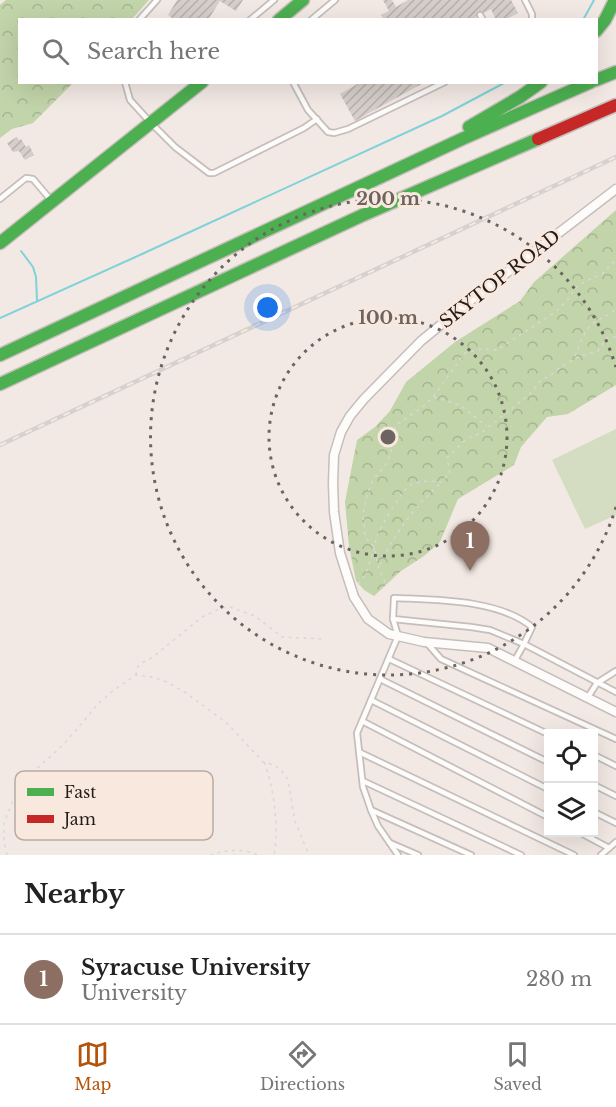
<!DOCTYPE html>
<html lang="en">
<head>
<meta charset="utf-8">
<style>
  body { margin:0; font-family:"Libre Baskerville",serif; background:#f6f6f6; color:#222 }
  .controls { position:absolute; right:18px; bottom:18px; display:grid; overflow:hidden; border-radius:0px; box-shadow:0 6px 24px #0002 }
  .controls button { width:54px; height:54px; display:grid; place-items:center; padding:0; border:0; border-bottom:2px solid #e0e0e0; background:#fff; color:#222; font:30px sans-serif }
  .you { position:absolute; left:268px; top:308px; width:21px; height:21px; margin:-15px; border:4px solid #fff; border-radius:50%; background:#1a73e8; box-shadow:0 0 0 9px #1a73e833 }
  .badge { display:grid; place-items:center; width:39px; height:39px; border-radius:50%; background:#b45309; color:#fff; font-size:20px; font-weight:700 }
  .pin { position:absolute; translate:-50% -50px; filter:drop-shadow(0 2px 3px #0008) }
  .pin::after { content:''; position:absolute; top:32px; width:21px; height:18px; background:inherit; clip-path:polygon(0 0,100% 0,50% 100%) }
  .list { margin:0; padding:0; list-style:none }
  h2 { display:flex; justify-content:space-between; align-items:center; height:78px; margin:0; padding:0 24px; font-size:26px }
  h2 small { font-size:20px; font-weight:400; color:#767676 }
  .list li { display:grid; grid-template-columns:39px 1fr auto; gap:18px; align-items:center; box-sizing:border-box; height:90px; padding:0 24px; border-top:2px solid #e0e0e0 }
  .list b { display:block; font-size:22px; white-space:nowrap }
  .list p { margin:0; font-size:20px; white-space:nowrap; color:#767676 }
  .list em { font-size:20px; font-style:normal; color:#767676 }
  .icon { flex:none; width:33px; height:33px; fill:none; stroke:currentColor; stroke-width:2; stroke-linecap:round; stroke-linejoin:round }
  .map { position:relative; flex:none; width:616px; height:855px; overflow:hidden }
  .search { position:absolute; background:#fff; box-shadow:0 6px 24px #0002; left:18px; right:18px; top:18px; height:66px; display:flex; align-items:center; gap:15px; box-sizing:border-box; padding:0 21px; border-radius:0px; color:#767676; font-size:22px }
  .sheet { height:168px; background:#fff }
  nav { display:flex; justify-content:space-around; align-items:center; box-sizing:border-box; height:84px; border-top:2px solid #e0e0e0; background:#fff; font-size:16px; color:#767676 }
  nav a { display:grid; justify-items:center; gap:3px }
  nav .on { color:#b45309 }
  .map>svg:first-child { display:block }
  .forest { fill:url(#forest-crowns) }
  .pitch { fill:#d4ddc2 }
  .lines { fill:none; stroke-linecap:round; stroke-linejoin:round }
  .stream { stroke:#7fd2d8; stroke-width:2 }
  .building { fill:url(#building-hatch) }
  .lane-casing { stroke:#c5beba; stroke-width:8 }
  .street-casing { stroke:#c5beba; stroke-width:11 }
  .fast-casing { stroke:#c5beba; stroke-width:15 }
  .jam-casing { stroke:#c5beba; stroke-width:15 }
  .path { stroke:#dad7d6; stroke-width:1.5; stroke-dasharray:3 4.5; stroke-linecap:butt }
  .lane { stroke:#fdfcfb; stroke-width:4.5 }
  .street { stroke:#fdfcfb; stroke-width:8 }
  .fast { stroke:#4caf50; stroke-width:12 }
  .jam { stroke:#c62828; stroke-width:12 }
  .rail-casing { stroke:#d4d1d0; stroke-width:4.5 }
  .rail { stroke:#f9e8de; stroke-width:2; stroke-dasharray:7; stroke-linecap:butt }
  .ring { fill:none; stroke:#6c6461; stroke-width:3; stroke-dasharray:3 6 }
  .labels { text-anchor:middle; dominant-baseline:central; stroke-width:6; stroke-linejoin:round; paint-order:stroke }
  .street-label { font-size:18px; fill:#231d1a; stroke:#f9e8de }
  .key { fill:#f9e8de; stroke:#b9aba3; stroke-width:1.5 }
  .key-label { font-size:16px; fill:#231d1a }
  .centre { fill:#6c6461; stroke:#f9e8de; stroke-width:3 }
  .ring-label { font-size:18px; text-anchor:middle; font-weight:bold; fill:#6c6461; stroke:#f9e8de; stroke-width:6; stroke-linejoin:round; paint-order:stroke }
</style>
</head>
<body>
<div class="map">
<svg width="616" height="855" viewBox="0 0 616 855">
  <defs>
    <pattern id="forest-crowns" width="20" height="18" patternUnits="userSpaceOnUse" patternTransform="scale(1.5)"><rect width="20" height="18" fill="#c2d4a9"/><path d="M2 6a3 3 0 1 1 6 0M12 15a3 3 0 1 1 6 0" fill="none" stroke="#a6b691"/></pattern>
    <pattern id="building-hatch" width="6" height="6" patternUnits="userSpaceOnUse" patternTransform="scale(1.5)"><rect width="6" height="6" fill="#d5ceca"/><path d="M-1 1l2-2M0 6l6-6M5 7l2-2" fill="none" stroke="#b7b0ad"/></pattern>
  </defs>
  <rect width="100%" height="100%" fill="#f3e9e4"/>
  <!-- forest -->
  <g class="forest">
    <path d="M 6,0 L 149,0 L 132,19 L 20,20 L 20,82 L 73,83 L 33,123 L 12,129 L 0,138 L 0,5 Z"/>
    <path d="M 616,210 L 616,385 L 568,414 L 547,417 L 521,447 L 514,465 L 458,499 L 440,542 L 424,556 L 401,571 L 374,596 L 364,590 L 356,581 L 349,546 L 345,502 L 357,440 L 375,427 L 390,411 L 406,382 L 455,342 L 520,301 L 534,282 Z"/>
  </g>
  <!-- pitch -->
  <path class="pitch" d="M 616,429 L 616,515 L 585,529 L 552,460 Z"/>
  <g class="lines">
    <!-- stream -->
    <g class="stream">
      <path d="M 583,20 L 594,0"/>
      <path d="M 21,251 L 33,267 L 36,277 L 37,301"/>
      <path d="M 0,318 L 142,254 L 442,116 L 506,82"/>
    </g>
  </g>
  <!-- building -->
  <g class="building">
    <path d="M 177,0 L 243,0 L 236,11 L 220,1 L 208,20 L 175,20 L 168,15 Z"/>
    <path d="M 383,0 L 392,0 L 396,7 L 408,0 L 511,0 L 518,13 L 505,20 L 496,20 L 491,9 L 484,13 L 482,11 L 478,11 L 476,13 L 476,17 L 472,20 L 384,20 L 381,15 L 389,11 Z"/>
    <path d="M 361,82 L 425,82 L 355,121 L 340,94 Z"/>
    <path d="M 17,137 L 19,140 L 21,139 L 26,147 L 29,145 L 34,155 L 25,160 L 19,151 L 13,152 L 7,143 Z"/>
  </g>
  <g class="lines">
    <!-- lane casing -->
    <g class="lane-casing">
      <g id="lane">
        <path d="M 525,0 L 532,14 L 532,20"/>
        <path d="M 480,15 L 483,20"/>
        <path d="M 139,20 L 157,0"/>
        <path d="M 250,20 L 274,0"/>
        <path d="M 311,20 L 335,0"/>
        <path d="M 125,82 L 130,100 L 151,123 L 175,147 L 209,173 L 214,173 L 304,128 L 317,119"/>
        <path d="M 293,82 L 308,110 L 328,132 L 334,133 L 348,129 L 445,82"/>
        <path d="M 0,199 L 26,178 L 33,179 L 50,199"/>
        <path d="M 393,619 L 471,627 L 490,630 L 524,644 L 514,662"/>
        <path d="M 427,643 L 441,659 L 616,739"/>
        <path d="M 389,659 L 548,734"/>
        <path d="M 380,679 L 548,762"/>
        <path d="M 588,697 L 597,683 L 616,671"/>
        <path d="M 371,700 L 548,789"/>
        <path d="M 362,721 L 548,817"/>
        <path d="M 359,752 L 574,855"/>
        <path d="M 594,755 L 616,766"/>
        <path d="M 363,781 L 521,855"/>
        <path d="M 594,785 L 616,796"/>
        <path d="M 371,810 L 471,855"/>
        <path d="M 594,812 L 616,823"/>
        <path d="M 579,832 L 609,848"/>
        <path d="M 390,843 L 418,855"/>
        <path d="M 398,855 L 378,826 L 371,810 L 363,787 L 357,733 L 398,636 L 393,619 L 394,598 C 435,600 498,599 532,627 L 524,644 L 616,692"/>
        <path d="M 601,855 L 616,842"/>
      </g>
    </g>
    <!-- street casing -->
    <g class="street-casing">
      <path id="street" d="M 616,189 L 466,304 L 421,341 L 364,399 L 350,416 L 341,432 L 334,455 L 333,483 L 334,512 L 340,553 L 354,597 L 368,619 L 389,634 L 424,642 L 488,648 L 616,712"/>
    </g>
    <!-- fast casing -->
    <g class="fast-casing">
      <g id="fast">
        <path d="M 279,20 L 303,0"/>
        <path d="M 596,31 L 605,20 L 615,0"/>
        <path d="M 596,80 L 616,72"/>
        <path d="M 469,127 L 520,97 L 541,82"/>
        <path d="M 0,243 L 202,82"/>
        <path d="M 0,355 L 462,139 L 591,82"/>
        <path d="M 0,384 L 363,215 L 538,139"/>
      </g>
    </g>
    <!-- jam casing -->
    <g class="jam-casing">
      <path id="jam" d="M 538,139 L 616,105"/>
    </g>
    <!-- path -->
    <g class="path">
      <path d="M 575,356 C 580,345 584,329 595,322 C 603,317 608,316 616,309"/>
      <path d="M 434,397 L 460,405 L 486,426"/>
      <path d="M 380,565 C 394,534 415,506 441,483"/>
      <path d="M 385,582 L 379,569 L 374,547 L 365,537 L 363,514 L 367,495 L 373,480 L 387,463 L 391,451 L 392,439 L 396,425 L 424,406 L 433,397 L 465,353 L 481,349 L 497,350 L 555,312 L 567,301 L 575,288 L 584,282 L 602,274 L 616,260"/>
      <path d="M 358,584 C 370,572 372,552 377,537 C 380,527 402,491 409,486 C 417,480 432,481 441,482 L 450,473 L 447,458 L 466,439 L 481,433 L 530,394 L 541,380 L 548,377 L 562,366 L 580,356 L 598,351 L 607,338 L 616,337"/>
      <path d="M 136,675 L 137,668 L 140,664 L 153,657 L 202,617 L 221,608 L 230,607 L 255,616 L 282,637 L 325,639"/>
      <path d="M 264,762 C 274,787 279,829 274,855"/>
      <path d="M 7,855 L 4,841 L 4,823 L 16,793 L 31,774 L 64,744 L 99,703 L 114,690 L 136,675 L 152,677 L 167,682 L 186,693 L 227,723 L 263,762 L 274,765 L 282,771 L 288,780 L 295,821 L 309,855"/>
      <path d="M 210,855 C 226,850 241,848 258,855"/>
    </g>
    <!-- lane -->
    <use href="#lane" class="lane"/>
    <!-- street -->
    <use href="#street" class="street"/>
    <!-- fast -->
    <use href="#fast" class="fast"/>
    <!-- jam -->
    <use href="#jam" class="jam"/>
    <!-- rail casing -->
    <g class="rail-casing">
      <path id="rail" d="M 0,445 L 616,157"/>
    </g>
    <!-- rail -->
    <use href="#rail" class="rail"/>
  </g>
  <!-- distance rings -->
  <g class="ring">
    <circle cx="388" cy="437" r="119"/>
    <path d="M616 507A238 238 0 1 1 616 367"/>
  </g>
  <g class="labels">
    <!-- street labels -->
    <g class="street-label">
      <text transform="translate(500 279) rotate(-38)">SKYTOP ROAD</text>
    </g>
  </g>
  <!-- legend -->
  <rect x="15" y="771" width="198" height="69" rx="9" class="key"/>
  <rect x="27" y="788" width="27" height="8" fill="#4caf50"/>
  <rect x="27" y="815" width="27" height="8" fill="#c62828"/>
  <g class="key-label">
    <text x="64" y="798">Fast</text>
    <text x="64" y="825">Jam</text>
  </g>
  <circle cx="388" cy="437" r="9" class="centre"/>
  <g class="ring-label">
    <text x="388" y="205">200 m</text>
    <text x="388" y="324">100 m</text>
  </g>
</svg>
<div class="controls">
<button><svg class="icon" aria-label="locate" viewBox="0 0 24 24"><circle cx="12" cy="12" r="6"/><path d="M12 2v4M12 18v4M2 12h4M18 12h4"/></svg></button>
<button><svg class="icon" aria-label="layers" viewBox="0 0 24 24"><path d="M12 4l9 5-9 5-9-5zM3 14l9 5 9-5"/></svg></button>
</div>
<div class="you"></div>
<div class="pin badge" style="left:470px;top:571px;background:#8d6e63">1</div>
<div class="search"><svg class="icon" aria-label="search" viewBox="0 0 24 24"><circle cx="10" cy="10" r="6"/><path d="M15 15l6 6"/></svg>Search here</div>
</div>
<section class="sheet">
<h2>Nearby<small></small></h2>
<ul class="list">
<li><span class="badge" style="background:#8d6e63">1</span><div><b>Syracuse University</b><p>University</p></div><em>280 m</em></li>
</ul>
</section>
<nav>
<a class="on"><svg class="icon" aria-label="map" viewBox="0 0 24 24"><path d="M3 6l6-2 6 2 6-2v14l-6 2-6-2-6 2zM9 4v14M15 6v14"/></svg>Map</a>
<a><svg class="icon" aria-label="directions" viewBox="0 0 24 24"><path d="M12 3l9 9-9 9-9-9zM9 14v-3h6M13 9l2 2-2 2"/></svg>Directions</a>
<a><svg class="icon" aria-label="saved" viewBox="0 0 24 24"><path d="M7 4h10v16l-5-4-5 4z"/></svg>Saved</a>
</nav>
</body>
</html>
